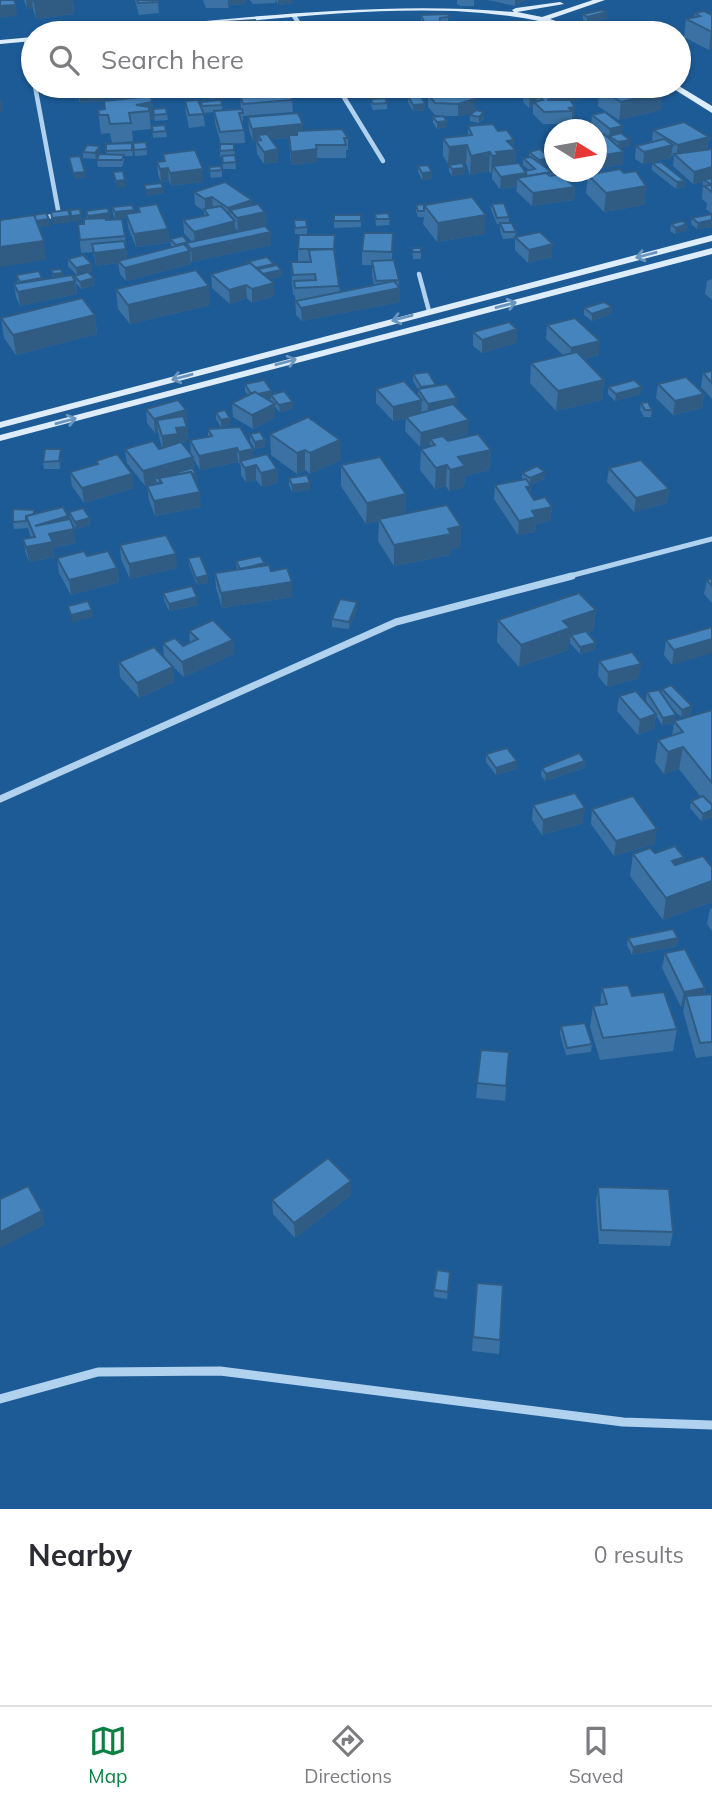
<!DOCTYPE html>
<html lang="en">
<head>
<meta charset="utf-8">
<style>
  body { margin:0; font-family:Mulish,sans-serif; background:#f7f7f7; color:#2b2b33 }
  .compass { position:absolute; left:544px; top:119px; width:63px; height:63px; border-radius:50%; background:#fff; box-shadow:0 2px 5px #0004; rotate:101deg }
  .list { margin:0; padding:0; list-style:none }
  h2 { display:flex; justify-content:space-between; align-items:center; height:91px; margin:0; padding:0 28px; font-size:30px }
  h2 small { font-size:23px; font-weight:400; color:#7c7c81 }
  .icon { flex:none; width:38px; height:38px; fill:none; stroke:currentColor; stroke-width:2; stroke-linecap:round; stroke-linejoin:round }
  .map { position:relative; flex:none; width:712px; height:1509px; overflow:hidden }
  .search { position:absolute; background:#fff; box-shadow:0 2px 5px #0004; left:21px; right:21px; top:21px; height:77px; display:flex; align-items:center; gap:18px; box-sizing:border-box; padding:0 24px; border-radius:38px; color:#7c7c81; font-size:26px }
  .sheet { height:196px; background:#fff }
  nav { display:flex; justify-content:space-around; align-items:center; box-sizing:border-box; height:98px; border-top:2px solid #e1e1e2; background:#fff; font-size:19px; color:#7c7c81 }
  nav a { display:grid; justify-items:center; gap:4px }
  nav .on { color:#0b8043 }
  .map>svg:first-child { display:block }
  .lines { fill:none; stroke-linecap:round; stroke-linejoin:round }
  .lane { stroke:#b1d2ef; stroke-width:4.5 }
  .street-far3 { stroke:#b1d2ef; stroke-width:4.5 }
  .street-far2 { stroke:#b1d2ef; stroke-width:5 }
  .street-far1 { stroke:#b1d2ef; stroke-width:7 }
  .street { stroke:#b1d2ef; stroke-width:9 }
  .secondary { fill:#deedfb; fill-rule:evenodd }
  .wall { fill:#3b72a3 }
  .shaded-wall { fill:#305c84 }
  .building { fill:#4584bd; stroke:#305c84; stroke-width:2 }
  .oneway { stroke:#6a95be }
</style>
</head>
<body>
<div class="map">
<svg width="712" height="1509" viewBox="0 0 712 1509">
  <rect width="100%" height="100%" fill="#1d5b96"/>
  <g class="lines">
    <!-- lane -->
    <path class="lane" d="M 419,274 L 429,311"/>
    <!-- street-far3 -->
    <g class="street-far3">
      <path d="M 294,16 L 305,33"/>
      <path d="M 26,40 L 33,79"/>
      <path d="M 35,86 L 59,215 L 41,218"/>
      <path d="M 337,86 L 383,161"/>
    </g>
    <!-- street-far2 -->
    <path class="street-far2" d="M 566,577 L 712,539"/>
    <!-- street-far1 -->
    <path class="street-far1" d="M 0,799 L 396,622 L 572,576"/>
    <!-- street -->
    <path class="street" d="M 0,1399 L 98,1372 L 220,1371 L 623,1422 L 712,1425"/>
    <!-- secondary -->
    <g class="secondary">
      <path d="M 593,0 L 605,0 L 550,19 L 591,33 C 573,33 557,25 539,21 C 511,15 483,13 455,11 C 345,7 234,24 125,33 L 96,33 L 100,31 C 234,19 380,0 514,12 L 512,10 L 516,8 L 560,2 L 564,4 L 517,12 L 542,17 Z"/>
      <path d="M 33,37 L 33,41 L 0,44 L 0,40 Z"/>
      <path d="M 669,86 L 679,86 L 712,106 L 712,113 Z"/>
      <path d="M 712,235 L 712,241 L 0,428 L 0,422 Z"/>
      <path d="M 712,248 L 712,254 L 0,441 L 0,435 Z"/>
    </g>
  </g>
  <!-- wall -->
  <g class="wall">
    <path d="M 24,0 L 73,0 L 74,14 L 36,19 L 33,9 L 27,9 Z"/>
    <path d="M 135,0 L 158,0 L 159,13 L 139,15 Z"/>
    <path d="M 203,0 L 246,0 L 246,4 L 228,5 L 229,8 L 206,8 Z"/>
    <path d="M 250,0 L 293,0 L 293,3 L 278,5 L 276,0 L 275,3 L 253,4 Z"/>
    <path d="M 457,0 L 474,0 L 474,6 L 460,6 L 457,4 Z"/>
    <path d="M 488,0 L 525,0 L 515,6 Z"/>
    <path d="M 607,12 L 607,18 L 587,23 L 583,20 L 583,14 Z"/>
    <path d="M 695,13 L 712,15 L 712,49 L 709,50 L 684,37 L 686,19 L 694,18 Z"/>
    <path d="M 448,14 L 448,29 L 440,29 L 440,33 L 387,33 L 387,28 L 421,27 L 421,15 Z"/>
    <path d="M 75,86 L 102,86 L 104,101 L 80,103 Z"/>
    <path d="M 203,86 L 238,86 L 240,94 L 230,95 L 229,94 L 229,98 L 215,99 L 206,98 L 203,92 Z"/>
    <path d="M 543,86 L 581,86 L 573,88 L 581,93 L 580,99 L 571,101 L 574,120 L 572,120 L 571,124 L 543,124 L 533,114 L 533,107 L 529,108 L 523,102 L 524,90 L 543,87 Z"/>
    <path d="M 599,88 L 661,110 L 619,120 L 598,106 Z"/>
    <path d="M 428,94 L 475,99 L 475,111 L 484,112 L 484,118 L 479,123 L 470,121 L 470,115 L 474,112 L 458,116 L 443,116 L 447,121 L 447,127 L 437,129 L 433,123 L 433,117 L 442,116 L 435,115 L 428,107 Z"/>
    <path d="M 240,95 L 292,100 L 293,112 L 243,116 L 243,125 L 244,130 L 245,143 L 224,144 L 234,144 L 236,169 L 223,169 L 222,157 L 220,157 L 220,144 L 221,144 L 215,123 L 214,112 L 203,113 L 205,126 L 189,128 L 186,113 L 185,101 L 201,107 L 201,102 L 222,105 L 222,110 L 241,109 Z"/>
    <path d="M 151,96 L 154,120 L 150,120 L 151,129 L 132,131 L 133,141 L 112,143 L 110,133 L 101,134 L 98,110 L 104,109 L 104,101 Z"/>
    <path d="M 408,96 L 425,104 L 425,110 L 413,111 L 408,102 Z"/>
    <path d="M 371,99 L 387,103 L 387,109 L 373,110 L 371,105 Z"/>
    <path d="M 166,108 L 168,120 L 155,121 L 153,109 Z"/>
    <path d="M 592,115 L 622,134 L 630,146 L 620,148 L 623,164 L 597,169 L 597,136 L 601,135 L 597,131 L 597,130 L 594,130 L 591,127 Z"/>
    <path d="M 248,117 L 303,131 L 348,138 L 348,150 L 346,150 L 346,158 L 317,158 L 317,162 L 291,165 L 289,138 L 271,139 L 278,149 L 278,162 L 264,164 L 257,154 L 256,141 L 258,141 L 253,141 L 249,130 Z"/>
    <path d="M 152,126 L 166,131 L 167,137 L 153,138 Z"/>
    <path d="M 468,126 L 498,131 L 514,140 L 513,147 L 516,150 L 515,163 L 525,171 L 529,170 L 523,165 L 523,158 L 529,157 L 529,152 L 550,158 L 550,165 L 544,166 L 550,170 L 550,165 L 555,164 L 555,172 L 576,172 L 576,173 L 562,176 L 575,187 L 574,200 L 532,206 L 516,191 L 517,187 L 500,189 L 492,179 L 492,174 L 491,174 L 489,171 L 470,175 L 466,163 L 462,164 L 465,168 L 465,174 L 452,176 L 449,171 L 449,165 L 443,156 L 443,138 L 468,135 Z"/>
    <path d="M 653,130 L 709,138 L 707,149 L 703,150 L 712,149 L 712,214 L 706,209 L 707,203 L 702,199 L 703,182 L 693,184 L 673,166 L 674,156 L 672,155 L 671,158 L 643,164 L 635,159 L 636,146 L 652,142 Z"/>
    <path d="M 146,142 L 147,155 L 135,156 L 133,143 Z"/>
    <path d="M 132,143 L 133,156 L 124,156 L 124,161 L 122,167 L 98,167 L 97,160 L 99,155 L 96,159 L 83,158 L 83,152 L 100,153 L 99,154 L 106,154 L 106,144 Z"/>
    <path d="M 163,154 L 203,182 L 171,186 L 169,181 L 161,182 L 158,174 L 157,162 L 163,161 Z"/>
    <path d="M 652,163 L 685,187 L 676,189 L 652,170 Z"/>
    <path d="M 418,166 L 432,172 L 432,179 L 422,180 L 418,172 Z"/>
    <path d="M 209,167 L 222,170 L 222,177 L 211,178 Z"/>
    <path d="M 624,173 L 646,186 L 644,205 L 604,212 L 586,193 L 588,175 Z"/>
    <path d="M 194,192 L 252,200 L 252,205 L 265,212 L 266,225 L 238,231 L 235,228 L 235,232 L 271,245 L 192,262 L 191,261 L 191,264 L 126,281 L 120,274 L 118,263 L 96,266 L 93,252 L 81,253 L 78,224 L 84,224 L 87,219 L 86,211 L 110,213 L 110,220 L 125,236 L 127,259 L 172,247 L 171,246 L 170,239 L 188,242 L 192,242 L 184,233 L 183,220 L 204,216 L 204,211 L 195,205 Z"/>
    <path d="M 435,203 L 485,234 L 437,242 L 423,224 L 424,217 L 418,217 L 416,211 L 416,205 Z"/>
    <path d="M 492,204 L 509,217 L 509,223 L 516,232 L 515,238 L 503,239 L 500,230 L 500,224 L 497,224 L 491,210 Z"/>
    <path d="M 112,207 L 134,213 L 138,212 L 138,207 L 168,229 L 169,243 L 136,247 L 128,227 L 127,217 L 115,219 L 113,214 Z"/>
    <path d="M 375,214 L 390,219 L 389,225 L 376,226 Z"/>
    <path d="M 712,214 L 712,227 L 697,229 L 691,224 L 692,218 Z"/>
    <path d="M 334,215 L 361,215 L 361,227 L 334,228 Z"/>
    <path d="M 294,220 L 307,227 L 307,234 L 295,234 Z"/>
    <path d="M 671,224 L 687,224 L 686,231 L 675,234 L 670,231 Z"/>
    <path d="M 393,233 L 392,260 L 399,280 L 399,286 L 400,288 L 400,302 L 302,321 L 296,315 L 295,295 L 293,295 L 292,282 L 291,262 L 298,262 L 298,249 L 335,248 L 335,255 L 340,292 L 374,285 L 372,275 L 372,265 L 362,265 L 362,251 Z"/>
    <path d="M 515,237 L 552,257 L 528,263 L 515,250 Z"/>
    <path d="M 412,248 L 421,248 L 421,259 L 413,259 Z"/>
    <path d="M 68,259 L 92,271 L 89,272 L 95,285 L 81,289 L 76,283 L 77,294 L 20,306 L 16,297 L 14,284 L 18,283 L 16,275 L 42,278 L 43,279 L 53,278 L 51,270 L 63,273 L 64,276 L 74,279 L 74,276 L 77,275 L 68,266 Z"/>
    <path d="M 246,262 L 274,266 L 281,270 L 282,276 L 270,279 L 274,296 L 252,303 L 247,298 L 230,304 L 212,288 L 211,274 L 246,264 Z"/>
    <path d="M 712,279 L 712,300 L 705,294 L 707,281 Z"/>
    <path d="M 116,289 L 210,305 L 130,324 L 118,309 Z"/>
    <path d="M 612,307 L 611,314 L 592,321 L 584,315 L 584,308 Z"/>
    <path d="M 95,315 L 97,334 L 16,355 L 4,338 L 1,318 Z"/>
    <path d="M 547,325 L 599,355 L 583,359 L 604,380 L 602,400 L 556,411 L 530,383 L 531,363 L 563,355 L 546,339 Z"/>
    <path d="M 517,329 L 516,343 L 482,353 L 473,346 L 473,332 Z"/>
    <path d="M 712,371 L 712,399 L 701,387 L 703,373 Z"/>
    <path d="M 413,374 L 435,386 L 456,407 L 468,434 L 446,440 L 448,441 L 491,450 L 489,470 L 465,476 L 464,487 L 449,491 L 446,486 L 435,489 L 420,470 L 421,449 L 430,447 L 430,444 L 420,447 L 405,431 L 406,418 L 393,421 L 376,403 L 376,389 L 418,395 L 418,389 L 413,381 Z"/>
    <path d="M 245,384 L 272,394 L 293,409 L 280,412 L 275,407 L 275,418 L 253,429 L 233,417 L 232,403 L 248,395 L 245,391 Z"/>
    <path d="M 658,384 L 704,394 L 702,408 L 673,415 L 656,398 Z"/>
    <path d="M 608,387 L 641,394 L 615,401 L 608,394 Z"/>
    <path d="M 641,403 L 652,410 L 651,417 L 644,417 L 640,410 Z"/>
    <path d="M 146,409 L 186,410 L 188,441 L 179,443 L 191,455 L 190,440 L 208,437 L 208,429 L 253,449 L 253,458 L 277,469 L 278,483 L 262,487 L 256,480 L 246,482 L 241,475 L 241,466 L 238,462 L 200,470 L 193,458 L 194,470 L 196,473 L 197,480 L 195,481 L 201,507 L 155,516 L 149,500 L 147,486 L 155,484 L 155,483 L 145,486 L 127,463 L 125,449 L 159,449 L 162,448 L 158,432 L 155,433 L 147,423 Z"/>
    <path d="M 216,412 L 230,418 L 230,425 L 221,427 L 216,419 Z"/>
    <path d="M 250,434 L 265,440 L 265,447 L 255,449 L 250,441 Z"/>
    <path d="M 270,434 L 341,460 L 310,474 L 305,470 L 297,474 L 271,455 Z"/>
    <path d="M 61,456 L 60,469 L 44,469 L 43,462 Z"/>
    <path d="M 96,461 L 134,488 L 84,503 L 72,486 L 70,472 L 96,464 Z"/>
    <path d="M 341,465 L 406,494 L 405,514 L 461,526 L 460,547 L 451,549 L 450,555 L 394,566 L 378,541 L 379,521 L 366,524 L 341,486 Z"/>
    <path d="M 609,468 L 669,489 L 667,503 L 634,512 L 607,482 Z"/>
    <path d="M 522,473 L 544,479 L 531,485 L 531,495 L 534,500 L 552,507 L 550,521 L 536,524 L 535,532 L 518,535 L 494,499 L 495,485 L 522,479 Z"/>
    <path d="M 289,478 L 310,490 L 292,492 L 289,485 Z"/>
    <path d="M 69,512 L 90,518 L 90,525 L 76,529 L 71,521 L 76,543 L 53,548 L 55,557 L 29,562 L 26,554 L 23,539 L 31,538 L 28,528 L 14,529 L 13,522 L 35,514 L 68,519 L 70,519 Z"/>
    <path d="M 120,545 L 177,568 L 130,579 L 121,559 Z"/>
    <path d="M 57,558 L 117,568 L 119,582 L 71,595 L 59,573 Z"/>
    <path d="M 188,558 L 208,575 L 208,583 L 197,585 L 189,565 Z"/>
    <path d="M 236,561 L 265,563 L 265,566 L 271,571 L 292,597 L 222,608 L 216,588 L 215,573 L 237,570 Z"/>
    <path d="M 712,578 L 712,603 L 704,594 L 707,580 Z"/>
    <path d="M 163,593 L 198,605 L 169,611 L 164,600 Z"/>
    <path d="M 357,609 L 349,629 L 332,627 L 332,619 Z"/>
    <path d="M 596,610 L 593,631 L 588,633 L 595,650 L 580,654 L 570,643 L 570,639 L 569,640 L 568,650 L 519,667 L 497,642 L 498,620 Z"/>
    <path d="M 712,627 L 672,665 L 664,655 L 666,640 Z"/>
    <path d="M 189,631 L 233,640 L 234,654 L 184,677 L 166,660 L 173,667 L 174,682 L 139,698 L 120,677 L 119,662 L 164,658 L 163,643 L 183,646 L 190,642 Z"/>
    <path d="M 599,661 L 639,678 L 607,687 L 598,676 Z"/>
    <path d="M 662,689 L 692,706 L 690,714 L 681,717 L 669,705 L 675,721 L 712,710 L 712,817 L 701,821 L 690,808 L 691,801 L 701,797 L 679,769 L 664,774 L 655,762 L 658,740 L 672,736 L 674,723 L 662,725 L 656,715 L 654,729 L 638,735 L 617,711 L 619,696 L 653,711 L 646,700 L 647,692 L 661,693 Z"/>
    <path d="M 486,754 L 517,769 L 496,775 L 486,762 Z"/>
    <path d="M 585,761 L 584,768 L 545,781 L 541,775 L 542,768 Z"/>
    <path d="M 533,805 L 583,823 L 542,835 L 532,820 Z"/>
    <path d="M 592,809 L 655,844 L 614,856 L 591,824 Z"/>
    <path d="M 655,853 L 683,863 L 712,867 L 712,902 L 663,920 L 630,876 L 633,854 Z"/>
    <path d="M 712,908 L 712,931 L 707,924 L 710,909 Z"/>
    <path d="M 628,938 L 678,938 L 677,946 L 632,955 L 627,945 Z"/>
    <path d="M 665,953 L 705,988 L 704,995 L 712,994 L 712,1056 L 696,1058 L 683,1011 L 684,1007 L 681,1007 L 662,968 Z"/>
    <path d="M 602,988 L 632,996 L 677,1029 L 673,1051 L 600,1060 L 590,1027 L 593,1006 L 600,1005 Z"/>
    <path d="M 561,1026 L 592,1044 L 591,1052 L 566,1055 L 560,1034 Z"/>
    <path d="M 481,1050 L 509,1052 L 505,1101 L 476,1098 Z"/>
    <path d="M 598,1187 L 673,1232 L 670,1246 L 599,1244 L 596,1202 Z"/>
    <path d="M 351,1195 L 295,1238 L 273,1214 L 272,1200 Z"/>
    <path d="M 450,1272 L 447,1299 L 434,1297 L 434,1290 Z"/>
    <path d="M 477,1283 L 500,1340 L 499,1354 L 472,1351 Z"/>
  </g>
  <!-- shaded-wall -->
  <g class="shaded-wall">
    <path d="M 26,0 L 32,0 L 33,9 L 27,9 Z"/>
    <path d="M 49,0 L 73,0 L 74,14 L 36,19 L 34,2 Z"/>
    <path d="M 228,0 L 246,0 L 246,4 L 228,5 Z"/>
    <path d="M 278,0 L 293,0 L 293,3 L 278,5 Z"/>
    <path d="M 515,0 L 525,0 L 515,6 Z"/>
    <path d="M 16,5 L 17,16 L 0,18 L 0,6 Z"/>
    <path d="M 607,12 L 607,18 L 587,23 L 587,17 Z"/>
    <path d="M 711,32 L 712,32 L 712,49 L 709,50 Z"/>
    <path d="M 229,86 L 229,98 L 215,99 L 214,87 Z"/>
    <path d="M 263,86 L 275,86 L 267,87 L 268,92 L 246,93 L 246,87 Z"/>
    <path d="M 373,86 L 373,92 L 361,93 L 361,87 Z"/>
    <path d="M 552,86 L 581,86 L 551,95 Z"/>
    <path d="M 239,88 L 240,94 L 230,95 L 230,89 Z"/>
    <path d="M 103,89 L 104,101 L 80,103 L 79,91 Z"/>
    <path d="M 663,92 L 661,110 L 619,120 L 621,102 Z"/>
    <path d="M 581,93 L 580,99 L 565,103 L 565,97 Z"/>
    <path d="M 537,94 L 536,104 L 534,102 L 533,107 L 529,108 L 530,95 Z"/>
    <path d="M 565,95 L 564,108 L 547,100 Z"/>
    <path d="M 0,99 L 2,99 L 3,111 L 0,112 Z"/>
    <path d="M 475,99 L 475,112 L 458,116 L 458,104 Z"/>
    <path d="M 152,102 L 154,120 L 150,120 L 149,111 L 136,105 Z"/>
    <path d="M 425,104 L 425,110 L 413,111 L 413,105 Z"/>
    <path d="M 575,107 L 574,120 L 572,120 L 572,111 L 569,108 Z"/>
    <path d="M 484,112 L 484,118 L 479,123 L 479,117 Z"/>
    <path d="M 447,121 L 447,127 L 437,129 L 437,122 Z"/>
    <path d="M 303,124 L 303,137 L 297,131 L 297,137 L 261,140 L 258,135 L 258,141 L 253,141 L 252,129 Z"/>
    <path d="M 623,126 L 622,138 L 609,136 L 609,141 L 610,129 Z"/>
    <path d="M 709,137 L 707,149 L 678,157 L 676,156 L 678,145 Z"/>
    <path d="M 514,140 L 513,150 L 516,150 L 515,168 L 495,171 L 493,166 L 492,174 L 491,174 L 492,156 L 507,141 Z"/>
    <path d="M 630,140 L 630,146 L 618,149 L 618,142 Z"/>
    <path d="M 467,145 L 466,163 L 448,165 L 449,147 Z"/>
    <path d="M 673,145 L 671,158 L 643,164 L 644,152 Z"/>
    <path d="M 100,146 L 100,153 L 96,159 L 95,153 Z"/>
    <path d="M 278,149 L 278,162 L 264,164 L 264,152 Z"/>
    <path d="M 317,149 L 317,162 L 291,165 L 291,152 Z"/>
    <path d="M 490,152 L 489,171 L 470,175 L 471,156 Z"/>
    <path d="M 624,152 L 623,164 L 597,169 L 598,156 Z"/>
    <path d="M 550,158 L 550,165 L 539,167 L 539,160 Z"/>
    <path d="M 712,167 L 712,179 L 704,180 L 703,182 L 693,184 L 694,172 Z"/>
    <path d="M 168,168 L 169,181 L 161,182 L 160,169 Z"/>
    <path d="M 465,168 L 465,174 L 452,176 L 452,169 Z"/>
    <path d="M 203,169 L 203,182 L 171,186 L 170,173 Z"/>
    <path d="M 85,172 L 86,178 L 74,179 L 73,173 Z"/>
    <path d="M 432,172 L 432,179 L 422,180 L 422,173 Z"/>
    <path d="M 556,172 L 576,172 L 576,173 L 555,177 Z"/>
    <path d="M 526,173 L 526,186 L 517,178 L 517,187 L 500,189 L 501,177 Z"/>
    <path d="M 125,180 L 126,187 L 116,188 L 116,181 Z"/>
    <path d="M 685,181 L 685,187 L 676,189 L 677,182 Z"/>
    <path d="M 646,186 L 644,205 L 604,212 L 606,193 Z"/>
    <path d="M 575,187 L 574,200 L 532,206 L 533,193 Z"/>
    <path d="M 163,188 L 163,194 L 146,196 L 146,190 Z"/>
    <path d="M 212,197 L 213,210 L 205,212 L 205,199 Z"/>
    <path d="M 252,200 L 253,213 L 230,210 L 231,220 L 229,221 L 228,208 Z"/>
    <path d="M 134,210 L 135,216 L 126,214 L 127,217 L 115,219 L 115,212 Z"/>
    <path d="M 265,212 L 266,225 L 238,231 L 237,218 Z"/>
    <path d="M 110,213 L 110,220 L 88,223 L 88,216 Z"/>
    <path d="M 81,215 L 82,221 L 72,222 L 71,216 Z"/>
    <path d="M 486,215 L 485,234 L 437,242 L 438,223 Z"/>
    <path d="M 70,216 L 70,223 L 53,224 L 52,218 Z"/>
    <path d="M 49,219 L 50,226 L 17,231 L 16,225 Z"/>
    <path d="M 712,220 L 712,227 L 697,229 L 698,223 Z"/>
    <path d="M 235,221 L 235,234 L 195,246 L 194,232 Z"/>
    <path d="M 687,224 L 686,231 L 675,234 L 676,228 Z"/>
    <path d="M 168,229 L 169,243 L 136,247 L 134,234 Z"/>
    <path d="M 271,232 L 271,245 L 192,262 L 191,249 Z"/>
    <path d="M 44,241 L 46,260 L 0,267 L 0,247 Z"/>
    <path d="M 553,244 L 552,257 L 528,263 L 529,250 Z"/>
    <path d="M 126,249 L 128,263 L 118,261 L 118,263 L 96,266 L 94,253 Z"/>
    <path d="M 190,251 L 191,264 L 126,281 L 125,268 Z"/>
    <path d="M 92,264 L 92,271 L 77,275 L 76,268 Z"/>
    <path d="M 281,270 L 282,276 L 262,281 L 262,274 Z"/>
    <path d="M 63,273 L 64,280 L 54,281 L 53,274 Z"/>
    <path d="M 94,278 L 95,285 L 81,289 L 80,282 Z"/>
    <path d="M 75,281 L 77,294 L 20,306 L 18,292 Z"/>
    <path d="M 274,283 L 274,296 L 252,303 L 252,289 Z"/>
    <path d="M 246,285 L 247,298 L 230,304 L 229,290 Z"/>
    <path d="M 209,286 L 210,305 L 130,324 L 128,305 Z"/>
    <path d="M 400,288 L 400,302 L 302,321 L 301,308 Z"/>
    <path d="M 612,307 L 611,314 L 592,321 L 592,314 Z"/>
    <path d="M 95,315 L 97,334 L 16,355 L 13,335 Z"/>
    <path d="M 517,329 L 516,343 L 482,353 L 482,340 Z"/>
    <path d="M 600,341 L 599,355 L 570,362 L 571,348 Z"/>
    <path d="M 604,380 L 602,400 L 556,411 L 558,391 Z"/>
    <path d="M 642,387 L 641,394 L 615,401 L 616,394 Z"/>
    <path d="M 272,391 L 272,397 L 271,395 L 271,399 L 252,402 L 252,395 Z"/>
    <path d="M 704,394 L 702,408 L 673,415 L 675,401 Z"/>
    <path d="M 457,398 L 456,412 L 427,418 L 428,404 Z"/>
    <path d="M 422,400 L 421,414 L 393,421 L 393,407 Z"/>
    <path d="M 293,402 L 293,409 L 280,412 L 279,405 Z"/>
    <path d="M 275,404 L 275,418 L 253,429 L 252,415 Z"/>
    <path d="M 186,410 L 187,424 L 160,431 L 157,420 L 158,432 L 155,433 L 154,419 Z"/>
    <path d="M 230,418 L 230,425 L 221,427 L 221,420 Z"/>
    <path d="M 469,420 L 468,434 L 433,443 L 430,439 L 430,444 L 420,447 L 421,433 Z"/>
    <path d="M 187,427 L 188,441 L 179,442 L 179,448 L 163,450 L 162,436 L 176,428 Z"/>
    <path d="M 265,440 L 265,447 L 255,449 L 255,442 Z"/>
    <path d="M 340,440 L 341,460 L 310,474 L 310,453 Z"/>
    <path d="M 237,448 L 238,462 L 200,470 L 199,456 Z"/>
    <path d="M 61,449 L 61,456 L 60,469 L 59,461 Z"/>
    <path d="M 253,449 L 253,463 L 240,461 L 240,466 L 239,452 Z"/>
    <path d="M 305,450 L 305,470 L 297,474 L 297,453 Z"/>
    <path d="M 491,450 L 489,470 L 465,476 L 464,487 L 449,491 L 450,470 L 458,457 Z"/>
    <path d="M 193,457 L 194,471 L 154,479 L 155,483 L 145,486 L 143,471 Z"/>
    <path d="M 256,465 L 256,480 L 246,482 L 245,468 Z"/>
    <path d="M 447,465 L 446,486 L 435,489 L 436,468 Z"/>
    <path d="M 277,469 L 278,483 L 262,487 L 261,473 Z"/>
    <path d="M 545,472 L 544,479 L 530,486 L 530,478 Z"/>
    <path d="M 196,473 L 197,480 L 162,490 L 162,483 Z"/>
    <path d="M 132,474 L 134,488 L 84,503 L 82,488 Z"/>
    <path d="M 310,483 L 310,490 L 292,492 L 292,485 Z"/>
    <path d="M 531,486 L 530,501 L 526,487 Z"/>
    <path d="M 669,489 L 667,503 L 634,512 L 636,498 Z"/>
    <path d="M 200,492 L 201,507 L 155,516 L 154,501 Z"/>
    <path d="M 406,494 L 405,515 L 366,524 L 367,503 Z"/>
    <path d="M 552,507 L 550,521 L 536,524 L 535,532 L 518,535 L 519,521 L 532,511 Z"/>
    <path d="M 68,516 L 70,530 L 74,529 L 76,543 L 53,548 L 55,557 L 29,562 L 26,547 L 50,537 L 35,518 Z"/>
    <path d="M 90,518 L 90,525 L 76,529 L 75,522 Z"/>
    <path d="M 461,526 L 460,547 L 451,549 L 450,555 L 394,566 L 394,545 Z"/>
    <path d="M 176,554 L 177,568 L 130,579 L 129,564 Z"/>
    <path d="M 265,563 L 265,570 L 240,576 L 240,569 Z"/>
    <path d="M 117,568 L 119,582 L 71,595 L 69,580 Z"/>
    <path d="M 208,575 L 208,583 L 197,585 L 196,578 Z"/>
    <path d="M 292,582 L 292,597 L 222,608 L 221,593 Z"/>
    <path d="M 197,597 L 198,605 L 169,611 L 169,604 Z"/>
    <path d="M 357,602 L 357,609 L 349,629 L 349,622 Z"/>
    <path d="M 92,610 L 93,617 L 72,622 L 71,615 Z"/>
    <path d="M 596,610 L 593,631 L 573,638 L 571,635 L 568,650 L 519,667 L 521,645 L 563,621 Z"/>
    <path d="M 712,639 L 712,653 L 672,665 L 674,650 Z"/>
    <path d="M 233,640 L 234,654 L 184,677 L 182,662 Z"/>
    <path d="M 596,643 L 595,650 L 580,654 L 580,647 Z"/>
    <path d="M 641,664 L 639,678 L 607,687 L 608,672 Z"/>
    <path d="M 173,667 L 174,682 L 139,698 L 137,683 Z"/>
    <path d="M 692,706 L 690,714 L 681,717 L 682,710 Z"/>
    <path d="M 656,714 L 654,729 L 638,735 L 640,720 Z"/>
    <path d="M 676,715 L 674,723 L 662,725 L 663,718 Z"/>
    <path d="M 683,747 L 679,769 L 664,774 L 668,752 Z"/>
    <path d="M 517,761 L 517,769 L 496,775 L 496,768 Z"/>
    <path d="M 585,761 L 584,768 L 545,781 L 546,774 Z"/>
    <path d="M 585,808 L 583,823 L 542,835 L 543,820 Z"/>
    <path d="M 712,809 L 712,817 L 701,821 L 703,814 Z"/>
    <path d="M 657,829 L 655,844 L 614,856 L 616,841 Z"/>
    <path d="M 684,857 L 680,879 L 672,861 Z"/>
    <path d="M 712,881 L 712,902 L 663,920 L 666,898 Z"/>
    <path d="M 678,938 L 677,946 L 632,955 L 633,947 Z"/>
    <path d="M 705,988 L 702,1003 L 686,996 L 684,1007 L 681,1007 L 684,992 Z"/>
    <path d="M 351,1181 L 351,1195 L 295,1238 L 294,1223 Z"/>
    <path d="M 42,1211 L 45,1225 L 0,1248 L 0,1232 Z"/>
  </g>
  <!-- building -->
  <g class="building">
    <path d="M 0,0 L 14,0 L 16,5 L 0,6 Z"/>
    <path d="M 33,0 L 49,0 L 34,2 Z"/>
    <path d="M 137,0 L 158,0 L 158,2 L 138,3 Z"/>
    <path d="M 602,10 L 607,12 L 587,17 L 583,14 Z"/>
    <path d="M 704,11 L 712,15 L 712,32 L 686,19 L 700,16 L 695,13 Z"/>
    <path d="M 448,14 L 449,17 L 440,18 L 439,27 L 426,27 L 421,15 Z"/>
    <path d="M 255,20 L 256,24 L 210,27 L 209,23 Z"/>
    <path d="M 257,24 L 262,31 L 269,31 L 270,33 L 211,33 L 209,28 Z"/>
    <path d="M 294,24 L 298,33 L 274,33 L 271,26 Z"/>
    <path d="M 420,27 L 425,28 L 427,31 L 423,32 L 423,33 L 389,33 L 387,28 Z"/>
    <path d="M 341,29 L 380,30 L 382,33 L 343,33 Z"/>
    <path d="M 177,30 L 177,33 L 158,33 L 157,31 Z"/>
    <path d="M 196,30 L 197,33 L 181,33 L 180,31 Z"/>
    <path d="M 155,31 L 155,33 L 121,33 Z"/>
    <path d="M 77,86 L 102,86 L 103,89 L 79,91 Z"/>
    <path d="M 229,86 L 238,86 L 239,88 L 230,89 Z"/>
    <path d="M 550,86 L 565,95 L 547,100 L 570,100 L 575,107 L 569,108 L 572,111 L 544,112 L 534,102 L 543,100 L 537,94 L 530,95 L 524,90 Z"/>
    <path d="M 569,86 L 581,93 L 565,97 L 556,90 Z"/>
    <path d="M 610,86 L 644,86 L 663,92 L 621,102 L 599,88 Z"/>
    <path d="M 462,90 L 468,91 L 475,99 L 458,104 L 435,103 L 428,94 Z"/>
    <path d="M 289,91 L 292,100 L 243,104 L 240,95 Z"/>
    <path d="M 420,94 L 425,104 L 413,105 L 408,96 Z"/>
    <path d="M 151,96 L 152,102 L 136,105 L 149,107 L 149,111 L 129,113 L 131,123 L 110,124 L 108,115 L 99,115 L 98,110 L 105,109 L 104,101 Z"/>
    <path d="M 385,98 L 387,103 L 373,104 L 371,99 Z"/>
    <path d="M 198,100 L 204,114 L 189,115 L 185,101 Z"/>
    <path d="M 221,100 L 222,105 L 202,106 L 201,102 Z"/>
    <path d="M 166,108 L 167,114 L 154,115 L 153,109 Z"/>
    <path d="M 242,109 L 243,113 L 239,113 L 244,130 L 220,132 L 214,111 Z"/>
    <path d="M 476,110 L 484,112 L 479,117 L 470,115 Z"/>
    <path d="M 605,112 L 623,126 L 610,129 L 592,115 Z"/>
    <path d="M 298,113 L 303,124 L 252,129 L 248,117 Z"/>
    <path d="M 443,116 L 447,121 L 437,122 L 433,117 Z"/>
    <path d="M 684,122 L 709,137 L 678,145 L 653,130 Z"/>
    <path d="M 493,124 L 498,131 L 507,130 L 514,140 L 507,141 L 516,150 L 496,152 L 498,155 L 492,156 L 490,152 L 471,156 L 467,145 L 449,147 L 443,138 L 472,135 L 468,126 Z"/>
    <path d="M 165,125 L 166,131 L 153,132 L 152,126 Z"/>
    <path d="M 342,129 L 348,138 L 344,138 L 346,145 L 316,145 L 317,149 L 291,152 L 289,135 L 297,135 L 297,131 Z"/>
    <path d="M 621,133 L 630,140 L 618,142 L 609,136 Z"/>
    <path d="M 267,134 L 278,149 L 264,152 L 256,141 L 261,140 L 258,135 Z"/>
    <path d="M 604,134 L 624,152 L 598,156 L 597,155 L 597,136 Z"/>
    <path d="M 664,139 L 673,145 L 644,152 L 636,146 Z"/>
    <path d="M 146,142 L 147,149 L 134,150 L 133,143 Z"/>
    <path d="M 132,143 L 132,150 L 106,151 L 106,144 Z"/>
    <path d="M 220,144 L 234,144 L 234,150 L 220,151 Z"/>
    <path d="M 87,145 L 100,146 L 95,153 L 83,152 Z"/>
    <path d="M 540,149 L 550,158 L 539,160 L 529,152 Z"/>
    <path d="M 712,149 L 712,167 L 694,172 L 674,154 Z"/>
    <path d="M 195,150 L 203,169 L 170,173 L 168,168 L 160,169 L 157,162 L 165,161 L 163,154 Z"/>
    <path d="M 99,154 L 124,155 L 122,160 L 97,160 Z"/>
    <path d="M 235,155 L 236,162 L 223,163 L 222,156 Z"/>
    <path d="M 80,156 L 85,172 L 73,173 L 69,157 Z"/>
    <path d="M 531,157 L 552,172 L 527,176 L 525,171 L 535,169 L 523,158 Z"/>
    <path d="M 661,162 L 685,181 L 677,182 L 652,163 Z"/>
    <path d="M 462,163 L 465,168 L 452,169 L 449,165 Z"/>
    <path d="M 519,163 L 526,173 L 501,177 L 493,166 Z"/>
    <path d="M 428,165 L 432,172 L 422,173 L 418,166 Z"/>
    <path d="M 221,166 L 222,170 L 210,171 L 209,167 Z"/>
    <path d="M 620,169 L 624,173 L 636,171 L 646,186 L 606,193 L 588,175 Z"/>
    <path d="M 123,171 L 125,180 L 116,181 L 113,172 Z"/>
    <path d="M 546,173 L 550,176 L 560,174 L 575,187 L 533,193 L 517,178 Z"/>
    <path d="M 712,178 L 712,185 L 704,180 Z"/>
    <path d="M 225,182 L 252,200 L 228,208 L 212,197 L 205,199 L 194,192 Z"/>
    <path d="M 161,183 L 163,188 L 146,190 L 144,185 Z"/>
    <path d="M 712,185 L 712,192 L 704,186 Z"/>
    <path d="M 472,197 L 486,215 L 438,223 L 424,205 Z"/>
    <path d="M 435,203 L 424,205 L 424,211 L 418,211 L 416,205 Z"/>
    <path d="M 504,203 L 509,217 L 497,218 L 492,204 Z"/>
    <path d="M 157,204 L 168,229 L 134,234 L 126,214 L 140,212 L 138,207 Z"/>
    <path d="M 258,204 L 265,212 L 237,218 L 230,210 Z"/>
    <path d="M 132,205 L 134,210 L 115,212 L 112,207 Z"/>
    <path d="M 221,206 L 235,221 L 194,232 L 183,220 L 208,215 L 204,209 Z"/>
    <path d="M 107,208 L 110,213 L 88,216 L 86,211 Z"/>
    <path d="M 80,209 L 81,215 L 71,216 L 70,210 Z"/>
    <path d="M 68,210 L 70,216 L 52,218 L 51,212 Z"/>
    <path d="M 46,213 L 49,219 L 36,221 L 34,215 Z"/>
    <path d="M 388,213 L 390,219 L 376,219 L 375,214 Z"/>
    <path d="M 712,214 L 712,220 L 698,223 L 692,218 Z"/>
    <path d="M 34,215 L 44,241 L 0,247 L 0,220 Z"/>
    <rect x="334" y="215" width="27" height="6"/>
    <path d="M 106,218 L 106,220 L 122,219 L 125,236 L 80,240 L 78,224 L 84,224 L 84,219 Z"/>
    <path d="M 294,220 L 306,220 L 307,227 L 295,228 Z"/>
    <path d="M 682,221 L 687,224 L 676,228 L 671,224 Z"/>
    <path d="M 500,223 L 512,223 L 516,232 L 504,232 Z"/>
    <path d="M 265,226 L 271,232 L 191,249 L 186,243 Z"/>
    <path d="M 540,232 L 553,244 L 529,250 L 515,237 Z"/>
    <path d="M 364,233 L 393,233 L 392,252 L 362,251 Z"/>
    <path d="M 299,235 L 335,235 L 334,249 L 298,249 Z"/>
    <path d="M 183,236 L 188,242 L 176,245 L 170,239 Z"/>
    <path d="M 124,241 L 126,249 L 94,253 L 92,244 Z"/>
    <path d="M 184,244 L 190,251 L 125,268 L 118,261 Z"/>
    <path d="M 412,248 L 421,248 L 421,252 L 413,252 Z"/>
    <path d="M 334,249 L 339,286 L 295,288 L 294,281 L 316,280 L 315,274 L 293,275 L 291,262 L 311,262 L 309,250 Z"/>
    <path d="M 83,255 L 92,264 L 76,268 L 68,259 Z"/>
    <path d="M 267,257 L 274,264 L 256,268 L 250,263 L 247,264 L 246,262 Z"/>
    <path d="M 394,260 L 399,280 L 376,281 L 372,261 Z"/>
    <path d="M 250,263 L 274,283 L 252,289 L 246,285 L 229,290 L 211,274 Z"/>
    <path d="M 277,265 L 281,270 L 263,274 L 258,269 Z"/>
    <path d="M 61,269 L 63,273 L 53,274 L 51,270 Z"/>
    <path d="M 196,270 L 209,286 L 128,305 L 116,289 Z"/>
    <path d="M 39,271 L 42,278 L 20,282 L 16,275 Z"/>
    <path d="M 88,272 L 94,278 L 80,282 L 74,276 Z"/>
    <path d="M 72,275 L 75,281 L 18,292 L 14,284 Z"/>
    <path d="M 394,281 L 400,288 L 301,308 L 296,301 Z"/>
    <path d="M 82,298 L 95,315 L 13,335 L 1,318 Z"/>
    <path d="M 604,302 L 612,307 L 592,314 L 584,308 Z"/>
    <path d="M 575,318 L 600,341 L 571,348 L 547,325 Z"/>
    <path d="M 509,322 L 517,329 L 482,340 L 473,332 Z"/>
    <path d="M 577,352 L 604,380 L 558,391 L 531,363 Z"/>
    <path d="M 712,371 L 712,383 L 703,373 Z"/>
    <path d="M 428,372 L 436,385 L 421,387 L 413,374 Z"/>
    <path d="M 686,377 L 704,394 L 675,401 L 658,384 Z"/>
    <path d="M 264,380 L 272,391 L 258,394 L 255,392 L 251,394 L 245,384 Z"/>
    <path d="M 634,380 L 642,387 L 616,394 L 608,387 Z"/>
    <path d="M 404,381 L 422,400 L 393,407 L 376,389 Z"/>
    <path d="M 447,384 L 457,398 L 428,404 L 418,389 Z"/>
    <path d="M 284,391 L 293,402 L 279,405 L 271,395 Z"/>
    <path d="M 255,392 L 275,404 L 252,415 L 232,403 Z"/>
    <path d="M 178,400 L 186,410 L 154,419 L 146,409 Z"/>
    <path d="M 648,402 L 652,410 L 645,410 L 641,403 Z"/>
    <path d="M 453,404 L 469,420 L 421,433 L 406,417 Z"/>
    <path d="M 225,410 L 230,418 L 221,420 L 216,412 Z"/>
    <path d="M 183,416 L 187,427 L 176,428 L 178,434 L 162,436 L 157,420 Z"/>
    <path d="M 308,417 L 340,440 L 310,453 L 305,450 L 297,453 L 270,434 Z"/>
    <path d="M 240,427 L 253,449 L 239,452 L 237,448 L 199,456 L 190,440 L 212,436 L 208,429 Z"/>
    <path d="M 260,432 L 265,440 L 255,442 L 250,434 Z"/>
    <path d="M 478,434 L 491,450 L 458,457 L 465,466 L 450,470 L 447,465 L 436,468 L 421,449 L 435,445 L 430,439 L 443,436 L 448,441 Z"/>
    <path d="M 153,441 L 159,449 L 181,442 L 193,457 L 143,471 L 125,449 Z"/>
    <path d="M 45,449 L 61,449 L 59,461 L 43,462 Z"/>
    <path d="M 117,454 L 132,474 L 82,488 L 70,472 L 98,464 L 96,461 Z"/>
    <path d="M 267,454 L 277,469 L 261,473 L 256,465 L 245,468 L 240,461 Z"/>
    <path d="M 380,457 L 406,494 L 367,503 L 341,465 Z"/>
    <path d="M 641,460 L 669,489 L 636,498 L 609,468 Z"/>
    <path d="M 537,466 L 545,472 L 530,478 L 522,473 Z"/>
    <path d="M 192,468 L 196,473 L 192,474 L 191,472 L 159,478 L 160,483 L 158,484 L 154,479 Z"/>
    <path d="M 191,472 L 200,492 L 154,501 L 147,486 L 162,483 L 159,478 Z"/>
    <path d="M 307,475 L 310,483 L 292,485 L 289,478 Z"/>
    <path d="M 526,479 L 531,486 L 526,487 L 534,500 L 545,497 L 552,507 L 532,511 L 536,517 L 519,521 L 495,485 Z"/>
    <path d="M 447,505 L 461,526 L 448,529 L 451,534 L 394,545 L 379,519 Z"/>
    <path d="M 63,507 L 68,516 L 35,526 L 70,519 L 74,529 L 49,534 L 53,542 L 26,547 L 23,539 L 35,537 L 26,516 Z"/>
    <path d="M 83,508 L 90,518 L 75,522 L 69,512 Z"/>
    <path d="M 13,509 L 34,510 L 34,514 L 26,516 L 26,521 L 13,522 Z"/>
    <path d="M 166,535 L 176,554 L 129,564 L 120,545 Z"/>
    <path d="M 84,551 L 87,556 L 108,551 L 117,568 L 69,580 L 57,558 Z"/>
    <path d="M 200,556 L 208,575 L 196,578 L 188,558 Z"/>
    <path d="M 260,556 L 265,563 L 240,569 L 236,561 Z"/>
    <path d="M 269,565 L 271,571 L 287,568 L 292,582 L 221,593 L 215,573 Z"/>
    <path d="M 712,578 L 712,586 L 707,580 Z"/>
    <path d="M 192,586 L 197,597 L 169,604 L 163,593 Z"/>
    <path d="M 579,593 L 596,610 L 563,621 L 570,628 L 521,645 L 498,620 Z"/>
    <path d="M 340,599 L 357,602 L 349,622 L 332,619 Z"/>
    <path d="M 88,601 L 92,610 L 71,615 L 68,606 Z"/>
    <path d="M 213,620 L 233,640 L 182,662 L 163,643 L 175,638 L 183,646 L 198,639 L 189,631 Z"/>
    <path d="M 712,627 L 712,639 L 674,650 L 666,640 Z"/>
    <path d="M 586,631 L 596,643 L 580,647 L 571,635 Z"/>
    <path d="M 154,647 L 173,667 L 137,683 L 119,662 Z"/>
    <path d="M 632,652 L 641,664 L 608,672 L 599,661 Z"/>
    <path d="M 671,685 L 692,706 L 682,710 L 662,689 Z"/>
    <path d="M 659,690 L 676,715 L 663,718 L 647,692 Z"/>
    <path d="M 636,691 L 656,714 L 640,720 L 619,696 Z"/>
    <path d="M 712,710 L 712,783 L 683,747 L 668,752 L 658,740 L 683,732 L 674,721 Z"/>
    <path d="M 507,748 L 517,761 L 496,768 L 486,754 Z"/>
    <path d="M 579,753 L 585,761 L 546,774 L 542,768 Z"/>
    <path d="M 575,793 L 585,808 L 543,820 L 533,805 Z"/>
    <path d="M 633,796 L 657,829 L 616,841 L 592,809 Z"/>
    <path d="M 703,796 L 712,805 L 712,810 L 703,814 L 691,801 Z"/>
    <path d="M 675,846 L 684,857 L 672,861 L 675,865 L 703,856 L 712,867 L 712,881 L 666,898 L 633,854 L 650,848 L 655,853 Z"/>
    <path d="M 673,929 L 678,938 L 633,947 L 628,938 Z"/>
    <path d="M 685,949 L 705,988 L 684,992 L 665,953 Z"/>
    <path d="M 628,985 L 632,996 L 664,992 L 677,1029 L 603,1038 L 593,1006 L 607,1004 L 602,988 Z"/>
    <path d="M 712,994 L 712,1042 L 700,1043 L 686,996 Z"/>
    <path d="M 585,1023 L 592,1044 L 567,1048 L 561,1026 Z"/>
    <path d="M 481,1050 L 509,1052 L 506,1086 L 477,1083 Z"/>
    <path d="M 328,1158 L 351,1181 L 294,1223 L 272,1200 Z"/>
    <path d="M 28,1186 L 42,1211 L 0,1232 L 0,1199 Z"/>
    <path d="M 598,1187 L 669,1189 L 673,1232 L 601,1230 Z"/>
    <path d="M 437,1270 L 450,1272 L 448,1292 L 434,1290 Z"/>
    <path d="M 477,1283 L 503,1285 L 500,1340 L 473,1337 Z"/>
  </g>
  <!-- one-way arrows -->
  <defs><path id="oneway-shaft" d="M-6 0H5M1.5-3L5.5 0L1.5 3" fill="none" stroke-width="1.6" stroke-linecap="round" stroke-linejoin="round" transform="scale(1.75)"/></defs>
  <g class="oneway">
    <use href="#oneway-shaft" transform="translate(646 255) rotate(165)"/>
    <use href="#oneway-shaft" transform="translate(506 305) rotate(-15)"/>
    <use href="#oneway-shaft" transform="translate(402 318) rotate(165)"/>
    <use href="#oneway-shaft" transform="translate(286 362) rotate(-15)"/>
    <use href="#oneway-shaft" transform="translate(182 377) rotate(165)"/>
    <use href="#oneway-shaft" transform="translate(66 421) rotate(-15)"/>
  </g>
</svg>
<svg class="compass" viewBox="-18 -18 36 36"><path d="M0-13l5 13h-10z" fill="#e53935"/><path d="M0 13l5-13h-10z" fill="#7c7c81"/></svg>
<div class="search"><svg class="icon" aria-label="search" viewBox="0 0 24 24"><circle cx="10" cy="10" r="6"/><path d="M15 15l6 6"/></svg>Search here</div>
</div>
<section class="sheet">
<h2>Nearby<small>0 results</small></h2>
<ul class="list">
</ul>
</section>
<nav>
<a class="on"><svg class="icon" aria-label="map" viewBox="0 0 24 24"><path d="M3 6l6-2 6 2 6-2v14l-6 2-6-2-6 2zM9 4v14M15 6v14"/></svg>Map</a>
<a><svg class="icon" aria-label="directions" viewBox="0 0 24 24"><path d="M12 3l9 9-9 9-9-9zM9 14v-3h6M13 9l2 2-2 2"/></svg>Directions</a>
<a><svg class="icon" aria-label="saved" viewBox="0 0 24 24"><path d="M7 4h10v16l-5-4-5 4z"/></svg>Saved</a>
</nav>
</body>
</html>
